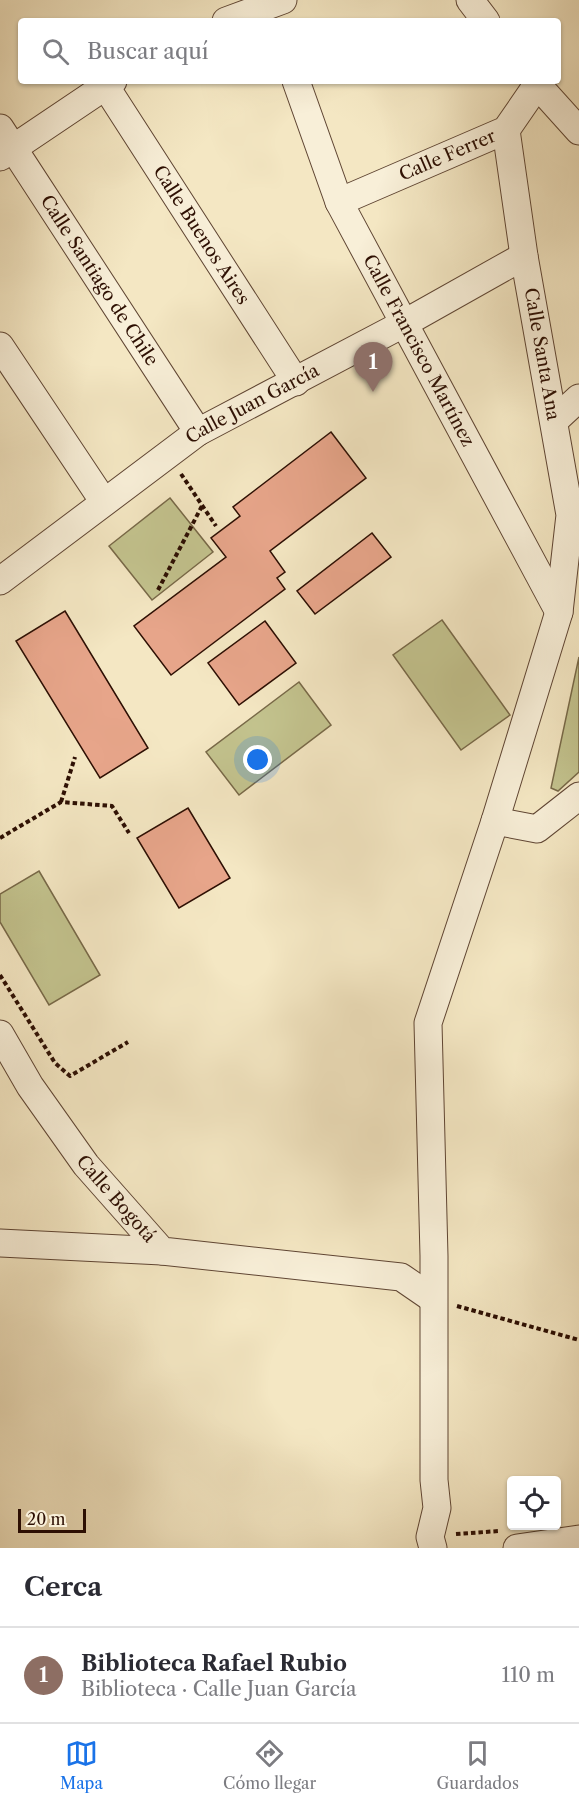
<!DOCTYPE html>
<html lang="es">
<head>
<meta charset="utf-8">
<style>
  body { margin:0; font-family:"Libre Caslon Text",serif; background:#f7f7f7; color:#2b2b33 }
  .controls { position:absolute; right:18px; bottom:18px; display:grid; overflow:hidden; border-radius:6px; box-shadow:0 2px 4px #0004 }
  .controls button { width:54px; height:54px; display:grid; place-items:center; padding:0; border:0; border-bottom:2px solid #e1e1e2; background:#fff; color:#2b2b33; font:30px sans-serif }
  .scale { position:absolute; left:18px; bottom:15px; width:68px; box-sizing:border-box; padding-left:6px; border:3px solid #2d0f03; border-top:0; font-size:16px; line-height:21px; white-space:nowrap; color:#2d0f03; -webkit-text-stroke:4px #f8efd8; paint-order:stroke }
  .you { position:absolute; left:258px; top:760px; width:21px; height:21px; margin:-15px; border:4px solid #fff; border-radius:50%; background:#1a73e8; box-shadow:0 0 0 9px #1a73e833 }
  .badge { display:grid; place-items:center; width:39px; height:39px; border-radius:50%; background:#1a73e8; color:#fff; font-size:20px; font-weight:700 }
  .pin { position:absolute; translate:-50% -50px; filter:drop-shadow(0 2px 3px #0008) }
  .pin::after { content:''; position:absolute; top:32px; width:21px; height:18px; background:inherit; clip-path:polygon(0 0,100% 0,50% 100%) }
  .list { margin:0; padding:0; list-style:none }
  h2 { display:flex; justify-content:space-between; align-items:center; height:78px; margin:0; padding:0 24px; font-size:26px }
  h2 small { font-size:20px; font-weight:400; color:#7c7c81 }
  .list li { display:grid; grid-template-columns:39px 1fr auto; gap:18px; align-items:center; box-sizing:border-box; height:96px; padding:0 24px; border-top:2px solid #e1e1e2 }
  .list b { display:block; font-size:22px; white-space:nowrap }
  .list p { margin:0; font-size:20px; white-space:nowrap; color:#7c7c81 }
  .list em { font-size:20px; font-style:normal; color:#7c7c81 }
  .icon { flex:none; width:33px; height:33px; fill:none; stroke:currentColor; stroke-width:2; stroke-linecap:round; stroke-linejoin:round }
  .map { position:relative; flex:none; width:579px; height:1548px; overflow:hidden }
  .search { position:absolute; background:#fff; box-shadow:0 2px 4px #0004; left:18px; right:18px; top:18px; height:66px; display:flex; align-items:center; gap:15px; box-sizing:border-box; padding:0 21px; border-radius:6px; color:#7c7c81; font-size:22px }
  .sheet { height:174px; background:#fff }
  nav { display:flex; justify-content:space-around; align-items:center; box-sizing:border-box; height:84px; border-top:2px solid #e1e1e2; background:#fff; font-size:16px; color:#7c7c81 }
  nav a { display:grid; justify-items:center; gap:3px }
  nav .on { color:#1a73e8 }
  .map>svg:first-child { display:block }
  .green { fill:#c3c38e; stroke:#786948; stroke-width:1.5 }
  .building { fill:#e7a58a; stroke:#2d0f03; stroke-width:1.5 }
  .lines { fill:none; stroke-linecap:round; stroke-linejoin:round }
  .street-casing { stroke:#5f4533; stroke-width:29 }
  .path { stroke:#2d0f03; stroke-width:4; stroke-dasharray:4.5 3; stroke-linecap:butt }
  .street { stroke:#f8efd8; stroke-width:27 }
  .labels { text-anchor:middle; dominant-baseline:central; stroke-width:4.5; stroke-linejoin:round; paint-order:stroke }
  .street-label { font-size:18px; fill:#2d0f03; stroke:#f8efd8 }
</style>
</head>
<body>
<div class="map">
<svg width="579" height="1548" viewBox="0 0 579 1548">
  <rect width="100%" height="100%" fill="#f4e7c3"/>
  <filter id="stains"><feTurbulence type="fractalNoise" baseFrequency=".00333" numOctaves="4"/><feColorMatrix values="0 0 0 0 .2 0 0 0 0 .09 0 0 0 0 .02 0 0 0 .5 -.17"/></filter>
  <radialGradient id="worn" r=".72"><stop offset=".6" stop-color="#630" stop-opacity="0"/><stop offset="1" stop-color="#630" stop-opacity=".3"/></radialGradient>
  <!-- green -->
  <g class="green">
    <path d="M 170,498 L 213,552 L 152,600 L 109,546 Z"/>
    <path d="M 442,620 L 510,715 L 461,750 L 393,655 Z"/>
    <path d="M 579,657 L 579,772 L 558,791 L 551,788 Z"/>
    <path d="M 299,682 L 331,725 L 239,795 L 206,752 Z"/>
    <path d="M 39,871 L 100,975 L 49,1005 L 0,922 L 0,894 Z"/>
  </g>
  <!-- building -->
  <g class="building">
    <path d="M 331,432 L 366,478 L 270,551 L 285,572 L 277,578 L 285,589 L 171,675 L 134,626 L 226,557 L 211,538 L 240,516 L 233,507 Z"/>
    <path d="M 372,533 L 391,557 L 315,614 L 297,591 Z"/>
    <path d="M 65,611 L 148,748 L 100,778 L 16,641 Z"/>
    <path d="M 265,621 L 296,663 L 239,705 L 208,663 Z"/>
    <path d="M 188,808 L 230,878 L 179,908 L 137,838 Z"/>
  </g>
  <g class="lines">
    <!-- street casing -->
    <g class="street-casing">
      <g id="street">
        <path d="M 470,0 L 486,21"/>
        <path d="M 226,21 L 283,0"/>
        <path id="s1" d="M 296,81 L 339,202 L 559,612"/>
        <path d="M 534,81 L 579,131"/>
        <path id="s2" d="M 106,87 L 296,382"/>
        <path id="s3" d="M 0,128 L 198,432"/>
        <path d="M 0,157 L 113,81"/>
        <path id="s4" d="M 339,202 L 506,130 L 537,85"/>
        <path d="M 0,346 L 104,502"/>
        <path d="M 554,421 L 579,398"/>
        <path id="s5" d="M 0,581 L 198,432 L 403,324 L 524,256"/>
        <path d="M 495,821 L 537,829 L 579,796"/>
        <path id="s6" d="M 0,1034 L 30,1086 L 86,1165 L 162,1251 L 401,1277 L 433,1299"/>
        <path d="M 0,1243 L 162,1251"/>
        <path d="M 433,1548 L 430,1537 L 437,1508 L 434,1480 L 434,1256 L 428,1023 L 495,821 L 559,612 L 570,515 L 524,256 L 506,130"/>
        <path d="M 517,1548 L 579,1539"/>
      </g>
    </g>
    <!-- path -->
    <g class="path">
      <path d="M 181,474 L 216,526"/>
      <path d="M 158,590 L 202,506"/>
      <path d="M 61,802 L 75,757"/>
      <path d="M 0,838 L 61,802 L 112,806 L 129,833"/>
      <path d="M 0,975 L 55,1063 L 70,1076 L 128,1042"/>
      <path d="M 457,1306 L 579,1340"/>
      <path d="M 456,1534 L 499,1531"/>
    </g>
    <!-- street -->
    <use href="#street" class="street"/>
  </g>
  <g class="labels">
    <!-- street labels -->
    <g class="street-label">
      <text stroke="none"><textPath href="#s4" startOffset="118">Calle Ferrer</textPath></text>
      <text stroke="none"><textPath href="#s2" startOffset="176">Calle Buenos Aires</textPath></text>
      <text stroke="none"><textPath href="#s3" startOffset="182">Calle Santiago de Chile</textPath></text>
      <text stroke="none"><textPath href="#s1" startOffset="297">Calle Francisco Martínez</textPath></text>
      <text transform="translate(542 354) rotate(80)">Calle Santa Ana</text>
      <text stroke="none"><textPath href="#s5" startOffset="309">Calle Juan García</textPath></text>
      <text stroke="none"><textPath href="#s6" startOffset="202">Calle Bogotá</textPath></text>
    </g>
  </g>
  <rect width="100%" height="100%" filter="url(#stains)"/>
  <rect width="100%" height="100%" fill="url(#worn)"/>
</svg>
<div class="controls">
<button><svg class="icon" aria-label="locate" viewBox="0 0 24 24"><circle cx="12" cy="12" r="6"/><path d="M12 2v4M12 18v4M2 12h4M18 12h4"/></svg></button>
</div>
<div class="scale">20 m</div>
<div class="you"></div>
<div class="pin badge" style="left:373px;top:392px;background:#8d6e63">1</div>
<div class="search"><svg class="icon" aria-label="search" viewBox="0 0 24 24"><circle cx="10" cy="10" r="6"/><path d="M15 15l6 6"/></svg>Buscar aquí</div>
</div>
<section class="sheet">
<h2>Cerca<small></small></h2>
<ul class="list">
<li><span class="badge" style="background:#8d6e63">1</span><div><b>Biblioteca Rafael Rubio</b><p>Biblioteca · Calle Juan García</p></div><em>110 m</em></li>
</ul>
</section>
<nav>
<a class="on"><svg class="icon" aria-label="map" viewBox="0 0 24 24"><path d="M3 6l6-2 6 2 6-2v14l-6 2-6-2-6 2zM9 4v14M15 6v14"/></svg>Mapa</a>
<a><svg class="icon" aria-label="directions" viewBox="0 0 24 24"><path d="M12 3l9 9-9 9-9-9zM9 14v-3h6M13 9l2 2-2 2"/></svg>Cómo llegar</a>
<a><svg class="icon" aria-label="saved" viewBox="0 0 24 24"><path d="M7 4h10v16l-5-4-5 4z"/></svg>Guardados</a>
</nav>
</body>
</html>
